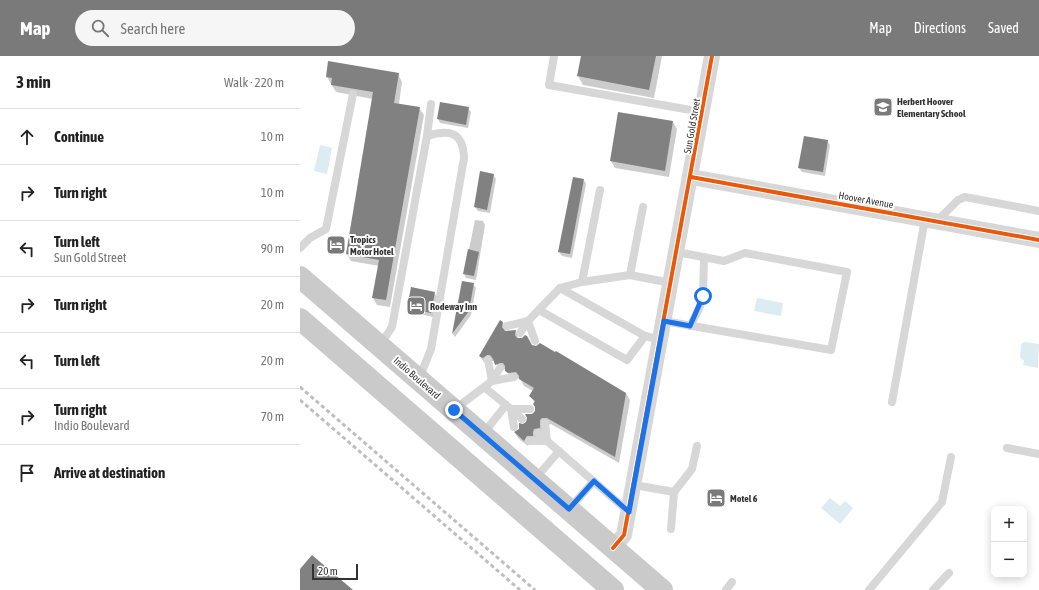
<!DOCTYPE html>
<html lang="en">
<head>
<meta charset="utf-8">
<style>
  body { margin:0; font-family:"Asap Condensed",sans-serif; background:#f6f6f6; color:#222 }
  .controls { position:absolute; right:12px; bottom:12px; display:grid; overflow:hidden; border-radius:8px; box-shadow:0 2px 10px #0003 }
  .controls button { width:36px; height:36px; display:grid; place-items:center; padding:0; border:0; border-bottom:1px solid #e0e0e0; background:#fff; color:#222; font:20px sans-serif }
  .scale { position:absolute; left:12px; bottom:10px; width:46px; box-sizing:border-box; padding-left:4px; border:2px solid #333; border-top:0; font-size:11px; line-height:14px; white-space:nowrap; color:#333; -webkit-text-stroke:3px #fff; paint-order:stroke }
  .stop { position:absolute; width:12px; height:12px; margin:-9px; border:3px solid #1a73e8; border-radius:50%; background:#fff }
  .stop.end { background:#1a73e8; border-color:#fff; box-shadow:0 1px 4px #0008 }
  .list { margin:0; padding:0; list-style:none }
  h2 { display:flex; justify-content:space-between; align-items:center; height:52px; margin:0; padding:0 16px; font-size:17px }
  h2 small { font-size:13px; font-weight:400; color:#767676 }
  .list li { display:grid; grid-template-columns:26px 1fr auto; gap:12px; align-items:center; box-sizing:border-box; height:56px; padding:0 16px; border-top:1px solid #e0e0e0 }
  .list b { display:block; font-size:15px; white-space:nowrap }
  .list p { margin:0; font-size:13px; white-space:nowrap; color:#767676 }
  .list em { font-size:13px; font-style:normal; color:#767676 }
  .icon { flex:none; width:22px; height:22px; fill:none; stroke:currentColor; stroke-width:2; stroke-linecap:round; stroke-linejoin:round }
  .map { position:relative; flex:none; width:739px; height:534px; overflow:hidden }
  header { display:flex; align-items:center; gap:24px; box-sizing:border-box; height:56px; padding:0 20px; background:#7a7a7a; color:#fff }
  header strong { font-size:19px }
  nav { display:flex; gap:22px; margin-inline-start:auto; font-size:14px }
  .search { width:280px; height:36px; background:#f6f6f6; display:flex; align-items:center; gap:10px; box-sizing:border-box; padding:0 14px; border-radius:22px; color:#767676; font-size:15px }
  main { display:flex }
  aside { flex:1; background:#fff }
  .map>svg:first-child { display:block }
  .water { fill:#ddebf3 }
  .shadow { fill:#0003 }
  .building { fill:#818181 }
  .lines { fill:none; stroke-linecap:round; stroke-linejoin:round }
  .lane { stroke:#d7d7d7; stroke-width:8 }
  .street { stroke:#d7d7d7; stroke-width:16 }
  .primary { stroke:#cacaca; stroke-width:22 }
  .rail { stroke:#bebebe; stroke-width:3; stroke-dasharray:4 3; stroke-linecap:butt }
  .cycleway-casing { stroke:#fff; stroke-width:6 }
  .cycleway { stroke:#e8590c; stroke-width:4 }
  .route { stroke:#1a73e8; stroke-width:5 }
  .labels { text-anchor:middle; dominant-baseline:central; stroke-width:4; stroke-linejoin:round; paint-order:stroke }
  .poi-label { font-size:10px; font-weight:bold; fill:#333; stroke:#fff; text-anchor:start }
  .street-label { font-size:10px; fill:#333; stroke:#fff }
</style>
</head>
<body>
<header>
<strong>Map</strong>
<div class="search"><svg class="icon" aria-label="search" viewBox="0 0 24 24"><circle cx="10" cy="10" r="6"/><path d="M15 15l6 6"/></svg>Search here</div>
<nav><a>Map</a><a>Directions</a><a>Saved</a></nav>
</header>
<main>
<aside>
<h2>3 min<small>Walk · 220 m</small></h2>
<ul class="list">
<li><svg class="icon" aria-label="ahead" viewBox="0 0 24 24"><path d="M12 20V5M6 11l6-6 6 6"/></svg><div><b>Continue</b></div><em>10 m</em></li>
<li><svg class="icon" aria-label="right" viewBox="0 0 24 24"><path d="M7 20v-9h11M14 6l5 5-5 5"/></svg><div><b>Turn right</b></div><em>10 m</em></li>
<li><svg class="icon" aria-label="left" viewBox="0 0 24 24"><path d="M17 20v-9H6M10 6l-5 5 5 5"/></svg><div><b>Turn left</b><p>Sun Gold Street</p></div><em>90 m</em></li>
<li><svg class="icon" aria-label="right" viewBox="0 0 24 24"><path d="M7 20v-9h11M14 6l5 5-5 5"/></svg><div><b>Turn right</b></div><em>20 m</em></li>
<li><svg class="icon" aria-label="left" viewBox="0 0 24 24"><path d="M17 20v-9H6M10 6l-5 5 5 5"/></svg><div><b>Turn left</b></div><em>20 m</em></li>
<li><svg class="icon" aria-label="right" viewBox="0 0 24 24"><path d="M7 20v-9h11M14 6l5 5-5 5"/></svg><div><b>Turn right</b><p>Indio Boulevard</p></div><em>70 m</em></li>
<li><svg class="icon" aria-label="arrive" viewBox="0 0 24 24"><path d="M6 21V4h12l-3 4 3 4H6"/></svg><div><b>Arrive at destination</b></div></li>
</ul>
</aside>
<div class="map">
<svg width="739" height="534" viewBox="0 0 739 534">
  <rect width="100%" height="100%" fill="#fff"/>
  <!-- water -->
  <g class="water">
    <path d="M 20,89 L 32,92 L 27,118 L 14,115 Z"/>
    <path d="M 457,242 L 483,247 L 481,260 L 454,255 Z"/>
    <path d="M 725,286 L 739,288 L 738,312 L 723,309 L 724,305 L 720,301 L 721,288 Z"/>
    <path d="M 530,442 L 540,450 L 545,445 L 553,452 L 540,468 L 521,452 Z"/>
  </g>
  <!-- shadow -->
  <g class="shadow">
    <path d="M 282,0 L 362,0 L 354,42 L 283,29 L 278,20 Z"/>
    <path d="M 98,18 L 102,26 L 99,48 L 119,52 L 124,59 L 90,251 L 77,249 L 73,242 L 79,210 L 51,205 L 47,198 L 73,43 L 36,36 L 27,21 Z"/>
    <path d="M 168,52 L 171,56 L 168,72 L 140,67 L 138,63 Z"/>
    <path d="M 319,58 L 373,66 L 377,73 L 369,121 L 315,112 L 311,105 Z"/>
    <path d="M 527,85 L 530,89 L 525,120 L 502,116 L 499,112 Z"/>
    <path d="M 193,119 L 196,123 L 190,157 L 178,155 L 175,151 Z"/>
    <path d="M 284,124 L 286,128 L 272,202 L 262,200 L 259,196 Z"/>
    <path d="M 175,164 L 183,165 L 185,169 L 176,224 L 166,222 L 164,218 Z"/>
    <path d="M 163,226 L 173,228 L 176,232 L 171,259 L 155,281 L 153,278 Z"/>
    <path d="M 134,237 L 137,241 L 133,261 L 111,256 L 108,252 Z"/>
    <path d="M 203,267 L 206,273 L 205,276 L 215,275 L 219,283 L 232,290 L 326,337 L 330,344 L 319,407 L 251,368 L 246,369 L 243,378 L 230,386 L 228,390 L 219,383 L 215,377 L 236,356 L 235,347 L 230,340 L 233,335 L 224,330 L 220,322 L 212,323 L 210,321 L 206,313 L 199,315 L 195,305 L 190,305 L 187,308 L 184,306 L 180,300 Z"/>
  </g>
  <!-- building -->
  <g class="building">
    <path d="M 281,0 L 356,0 L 349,34 L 277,20 Z"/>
    <path d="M 28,5 L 99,17 L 94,47 L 120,51 L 86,244 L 72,242 L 79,204 L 46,198 L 73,36 L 31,29 L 32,22 L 26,21 Z"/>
    <path d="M 140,46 L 169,51 L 166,69 L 137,63 Z"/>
    <path d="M 318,56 L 373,65 L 365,115 L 310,105 Z"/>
    <path d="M 504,80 L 528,84 L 523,116 L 498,112 Z"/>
    <path d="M 180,115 L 194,118 L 187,154 L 174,151 Z"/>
    <path d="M 273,121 L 284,123 L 270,198 L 258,196 Z"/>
    <path d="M 168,193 L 179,196 L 174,220 L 163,218 Z"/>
    <path d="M 162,225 L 174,227 L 169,255 L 152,278 Z"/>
    <path d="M 111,231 L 135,236 L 131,257 L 107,252 Z"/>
    <path d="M 200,264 L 203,266 L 202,271 L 205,275 L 216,274 L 215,279 L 217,282 L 222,282 L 225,279 L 227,280 L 232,289 L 236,290 L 240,287 L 255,296 L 256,295 L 326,337 L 315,401 L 247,362 L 242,362 L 240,364 L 240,372 L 234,373 L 233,376 L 233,380 L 227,380 L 224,385 L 214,376 L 219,373 L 219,367 L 223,368 L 226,366 L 227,362 L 225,358 L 232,358 L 235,355 L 235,351 L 233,348 L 235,345 L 229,340 L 234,332 L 219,323 L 219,320 L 216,316 L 208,317 L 205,315 L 205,310 L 203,307 L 200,307 L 195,309 L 193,303 L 190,299 L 187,299 L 183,302 L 179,300 Z"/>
    <path d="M 12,499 L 53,534 L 0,534 L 0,513 Z"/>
  </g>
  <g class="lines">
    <!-- lane -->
    <g class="lane">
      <path d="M 254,0 L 249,29 L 402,56"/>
      <path d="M 637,165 L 658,144 L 665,141 L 739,155"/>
      <path d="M 0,192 L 10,182 L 26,173 L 53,38"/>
      <path d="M 330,219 L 343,151"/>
      <path d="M 282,226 L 300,134"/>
      <path d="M 260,232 L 345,280"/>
      <path d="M 239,254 L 327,304 L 345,280 L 361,284"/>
      <path d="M 364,265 L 531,294 L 547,216 L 445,197 L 424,205 L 377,196"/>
      <path d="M 207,270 L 228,265 L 235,285"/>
      <path d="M 390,270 L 399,253 L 403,240 L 404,201"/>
      <path d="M 220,277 L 228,265 L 260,232 L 282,226 L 330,219 L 371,227"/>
      <path d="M 80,289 L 92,271 L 127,80 L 131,48"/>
      <path d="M 188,304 L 192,325 L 214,321"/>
      <path d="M 119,323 L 131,293 L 164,102 C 163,76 150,73 127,80"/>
      <path d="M 184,331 L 211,353 L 230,353"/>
      <path d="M 592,346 L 625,163"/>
      <path d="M 155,353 L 192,325 L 200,312"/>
      <path d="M 211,353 L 214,371"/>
      <path d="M 211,353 L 222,363"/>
      <path d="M 238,377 L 247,385 L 245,367"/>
      <path d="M 183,378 L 206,349"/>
      <path d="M 229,385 L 247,385 L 329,456"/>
      <path d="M 707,392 L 739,398"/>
      <path d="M 235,423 L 259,395"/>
      <path d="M 334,429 L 374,436"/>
      <path d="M 269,453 L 294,425"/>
      <path d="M 371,473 L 374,436 L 392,413 L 397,390"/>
      <path d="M 426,534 L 432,526"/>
      <path d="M 569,534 L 642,446 L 651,401"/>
      <path d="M 633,534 L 649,517"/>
    </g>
    <!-- street -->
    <g class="street">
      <path d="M 391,121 L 739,184"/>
      <path d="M 313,492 L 324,479 L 412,0"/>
    </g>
    <!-- primary -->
    <g class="primary">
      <path d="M 0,221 L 362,534"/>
      <path d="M 0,263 L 313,534"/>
    </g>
    <!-- rail -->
    <g class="rail">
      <path d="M 0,331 L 235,534"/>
      <path d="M 0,344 L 220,534"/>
    </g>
    <!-- cycleway casing -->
    <g class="cycleway-casing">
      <g id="cycleway">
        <path d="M 391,121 L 739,184"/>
        <path d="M 313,492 L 324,479 L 412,0"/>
      </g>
    </g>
    <!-- cycleway -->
    <use href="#cycleway" class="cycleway"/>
  </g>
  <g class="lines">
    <!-- route -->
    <path class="route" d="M 154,354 L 269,453 L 294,425 L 329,456 L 364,265 L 390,270 L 403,240"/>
  </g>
  <!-- icons -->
  <defs>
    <g id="school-square" transform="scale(1)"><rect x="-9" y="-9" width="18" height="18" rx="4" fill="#7a7a7a" stroke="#fff"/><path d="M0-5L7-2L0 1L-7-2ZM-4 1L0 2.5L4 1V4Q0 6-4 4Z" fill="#fff"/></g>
    <g id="hotel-square" transform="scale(1)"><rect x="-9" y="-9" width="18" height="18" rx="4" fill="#7a7a7a" stroke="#fff"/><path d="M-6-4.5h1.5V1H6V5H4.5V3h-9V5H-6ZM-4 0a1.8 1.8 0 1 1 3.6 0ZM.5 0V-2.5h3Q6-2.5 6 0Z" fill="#fff"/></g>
  </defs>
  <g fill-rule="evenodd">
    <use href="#school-square" x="583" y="51"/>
    <use href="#hotel-square" x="36" y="189"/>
    <use href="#hotel-square" x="116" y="250"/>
    <use href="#hotel-square" x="416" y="442"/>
  </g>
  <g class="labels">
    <!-- poi labels -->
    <g class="poi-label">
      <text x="597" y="45">Herbert Hoover<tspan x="597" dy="12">Elementary School</tspan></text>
      <text x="50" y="183">Tropics<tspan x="50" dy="12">Motor Hotel</tspan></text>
      <text x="130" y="250">Rodeway Inn</text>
      <text x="430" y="442">Motel 6</text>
    </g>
    <!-- street labels -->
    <g class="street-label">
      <text transform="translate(392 70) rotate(-80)">Sun Gold Street</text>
      <text transform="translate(566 144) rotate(10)">Hoover Avenue</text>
      <text transform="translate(117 322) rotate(41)">Indio Boulevard</text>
    </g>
  </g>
</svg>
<div class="controls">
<button>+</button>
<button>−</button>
</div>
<div class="scale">20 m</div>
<div class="stop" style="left:403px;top:240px"></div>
<div class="stop end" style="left:154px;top:354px"></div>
</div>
</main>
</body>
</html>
